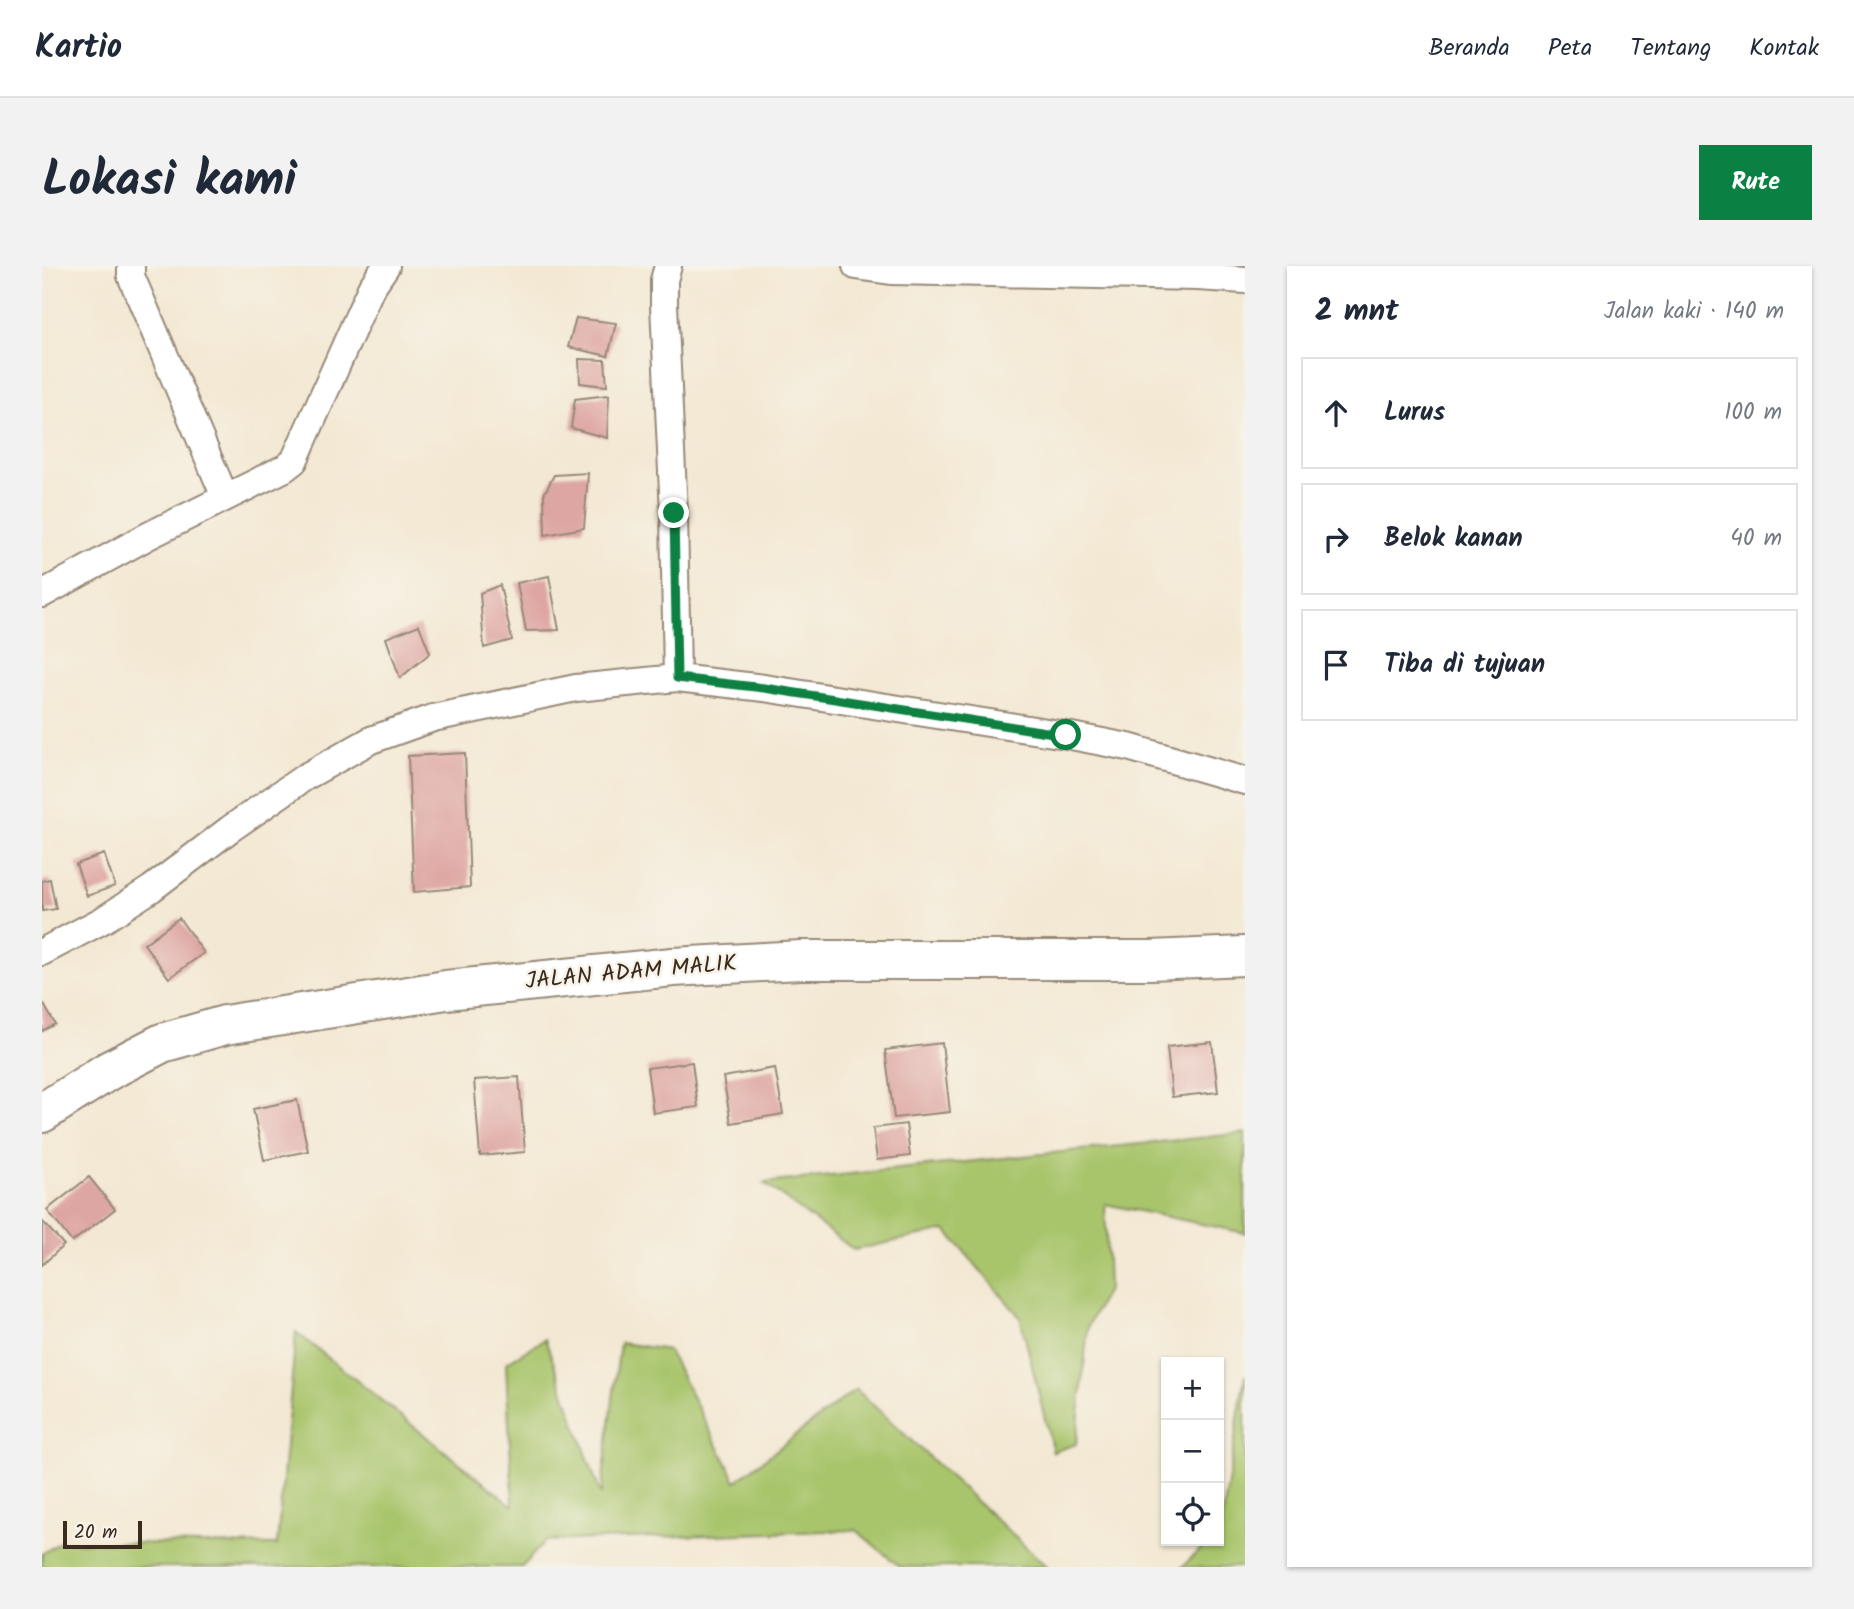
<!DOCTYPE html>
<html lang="id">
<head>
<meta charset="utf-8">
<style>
  body { margin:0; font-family:Kalam,sans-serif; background:#f2f2f3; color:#1f2937 }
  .controls { position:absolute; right:21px; bottom:21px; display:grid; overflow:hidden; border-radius:0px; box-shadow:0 2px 5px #0004 }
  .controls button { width:63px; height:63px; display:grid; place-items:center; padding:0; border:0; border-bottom:2px solid #e0e1e3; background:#fff; color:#1f2937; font:35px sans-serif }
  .scale { position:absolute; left:21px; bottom:18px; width:79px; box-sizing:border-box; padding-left:7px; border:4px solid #3b2a1e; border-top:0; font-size:19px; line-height:24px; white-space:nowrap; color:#3b2a1e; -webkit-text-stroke:5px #f7f3e8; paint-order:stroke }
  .stop { position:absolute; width:21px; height:21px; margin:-16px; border:5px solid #0b8043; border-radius:50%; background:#fff }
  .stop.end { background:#0b8043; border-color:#fff; box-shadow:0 2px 7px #0008 }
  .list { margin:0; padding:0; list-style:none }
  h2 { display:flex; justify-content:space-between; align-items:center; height:91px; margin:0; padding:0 28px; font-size:30px }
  h2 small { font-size:23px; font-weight:400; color:#747a83 }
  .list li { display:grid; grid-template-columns:46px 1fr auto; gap:21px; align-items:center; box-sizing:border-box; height:112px; margin:0 14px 14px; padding:0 14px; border:2px solid #e0e1e3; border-radius:0px }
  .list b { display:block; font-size:26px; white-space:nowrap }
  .list em { font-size:23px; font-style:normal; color:#747a83 }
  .icon { flex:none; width:38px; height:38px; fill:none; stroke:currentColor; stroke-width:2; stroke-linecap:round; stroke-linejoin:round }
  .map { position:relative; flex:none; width:1203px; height:1301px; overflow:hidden; border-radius:0px }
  header { display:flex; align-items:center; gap:42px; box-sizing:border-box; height:98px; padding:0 35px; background:#fff; border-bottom:2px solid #e0e1e3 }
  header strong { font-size:33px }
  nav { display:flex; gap:38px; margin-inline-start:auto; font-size:24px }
  .intro { display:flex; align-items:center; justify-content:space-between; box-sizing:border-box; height:168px; padding:0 42px }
  h1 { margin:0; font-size:49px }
  .button { padding:18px 32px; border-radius:0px; background:#0b8043; color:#fff; font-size:24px; font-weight:700 }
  main { display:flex; gap:42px; padding:0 42px }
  aside { flex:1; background:#fff; border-radius:0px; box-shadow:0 2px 5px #0004 }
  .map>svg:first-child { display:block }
  .green { fill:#a9c56c; stroke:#727845; stroke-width:2 }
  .building { fill:#dea6a3 }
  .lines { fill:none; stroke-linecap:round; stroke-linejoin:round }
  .minor-casing { stroke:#978978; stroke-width:30 }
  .highway-casing { stroke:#978978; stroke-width:42 }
  .minor { stroke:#fff; stroke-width:26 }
  .highway { stroke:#fff; stroke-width:38 }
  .route { stroke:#0b8043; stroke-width:9 }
  .labels { text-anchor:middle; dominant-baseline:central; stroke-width:5; stroke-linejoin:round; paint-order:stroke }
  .street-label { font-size:23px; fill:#3b2a1e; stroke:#f7f3e8 }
</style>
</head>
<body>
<header>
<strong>Kartio</strong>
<nav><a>Beranda</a><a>Peta</a><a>Tentang</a><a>Kontak</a></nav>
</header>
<div class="intro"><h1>Lokasi kami</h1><a class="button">Rute</a></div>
<main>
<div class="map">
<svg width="1203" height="1301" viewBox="0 0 1203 1301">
  <rect width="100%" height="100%" fill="#f7f3e8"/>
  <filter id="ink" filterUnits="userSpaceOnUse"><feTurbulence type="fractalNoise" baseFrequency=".0143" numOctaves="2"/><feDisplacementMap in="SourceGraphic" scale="14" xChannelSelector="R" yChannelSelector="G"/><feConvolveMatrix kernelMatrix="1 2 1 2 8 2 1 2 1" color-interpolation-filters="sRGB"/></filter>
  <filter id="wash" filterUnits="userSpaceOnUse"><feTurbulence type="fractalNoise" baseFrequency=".00686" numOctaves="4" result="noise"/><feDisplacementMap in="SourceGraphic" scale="28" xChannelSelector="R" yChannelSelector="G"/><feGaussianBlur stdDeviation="1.57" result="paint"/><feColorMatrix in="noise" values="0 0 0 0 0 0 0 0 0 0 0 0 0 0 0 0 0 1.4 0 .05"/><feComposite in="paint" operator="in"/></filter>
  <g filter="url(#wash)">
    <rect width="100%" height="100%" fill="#f3e8d3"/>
    <!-- green -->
    <g class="green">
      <path d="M 1203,867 L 1203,967 L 1063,938 L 1066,1022 L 1046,1060 L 1034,1178 L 1011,1186 L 978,1051 L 904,964 L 812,984 L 722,917 Z"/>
      <path d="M 254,1066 L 471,1240 L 464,1097 L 503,1073 L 559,1229 L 578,1077 L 626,1084 L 694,1215 L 814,1123 L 1005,1301 L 858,1301 L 814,1264 L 503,1275 L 480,1301 L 0,1301 L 0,1288 L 18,1276 L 235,1279 Z"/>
      <path d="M 1203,1108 L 1203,1301 L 1140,1301 L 1167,1275 L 1177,1275 Z"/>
    </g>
    <g id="blocks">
      <!-- building -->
      <g class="building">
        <path d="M 534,52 L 574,57 L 566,90 L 526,81 Z"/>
        <path d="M 537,93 L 563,94 L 565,120 L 538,117 Z"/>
        <path d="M 567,129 L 565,172 L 529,162 L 533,133 Z"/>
        <path d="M 546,207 L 542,262 L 503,269 L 502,228 L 512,209 Z"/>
        <path d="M 507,310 L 517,364 L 484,365 L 475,317 Z"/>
        <path d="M 458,319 L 470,374 L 442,382 L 438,327 Z"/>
        <path d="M 377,359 L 388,387 L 358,412 L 344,372 Z"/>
        <path d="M 423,487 L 428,621 L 372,626 L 366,490 Z"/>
        <path d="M 62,588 L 73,620 L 45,630 L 34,598 Z"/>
        <path d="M 8,613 L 14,643 L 0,645 L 0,615 Z"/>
        <path d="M 137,652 L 162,687 L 127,712 L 102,678 Z"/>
        <path d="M 0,735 L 13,758 L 0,765 Z"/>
        <path d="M 1170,776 L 1176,826 L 1130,831 L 1125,781 Z"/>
        <path d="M 900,777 L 908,846 L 852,852 L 843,784 Z"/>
        <path d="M 650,796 L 656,841 L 611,847 L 605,802 Z"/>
        <path d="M 733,802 L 741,848 L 689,857 L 681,811 Z"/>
        <path d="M 477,811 L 483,886 L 438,890 L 432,814 Z"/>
        <path d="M 255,834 L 266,885 L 222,894 L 211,843 Z"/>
        <path d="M 864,858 L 868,890 L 835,894 L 831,862 Z"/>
        <path d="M 47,911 L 73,943 L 30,976 L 5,944 Z"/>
        <path d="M 0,955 L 22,979 L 0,999 Z"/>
      </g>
    </g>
  </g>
  <g filter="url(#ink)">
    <use href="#blocks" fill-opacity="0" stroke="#978978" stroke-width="2"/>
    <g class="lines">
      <!-- minor casing -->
      <g class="minor-casing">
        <g id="minor">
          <path d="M 89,0 L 89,10 L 183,231"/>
          <path d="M 626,0 L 622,14 L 622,39 L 632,247 L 635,412"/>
          <path d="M 814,0 L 849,5 L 1156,11 L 1203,14"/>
          <path d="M 0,328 L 106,270 L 243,202 L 252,195 L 329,22 L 344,0"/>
          <path d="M 0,686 L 61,654 L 109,623 L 188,563 L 263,511 L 329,474 L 391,452 L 534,422 L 635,412 L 722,422 L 1024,469 L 1086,481 L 1203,515"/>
        </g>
      </g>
      <!-- highway casing -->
      <g class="highway-casing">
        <path id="highway" d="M 0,847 L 66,805 L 120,777 L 183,759 L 404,724 L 631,701 L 759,694 L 1108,694 L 1203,690"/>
      </g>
      <!-- minor -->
      <use href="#minor" class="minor"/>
      <!-- highway -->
      <use href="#highway" class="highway"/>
    </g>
  </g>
  <g class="lines" filter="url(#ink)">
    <!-- route -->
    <path class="route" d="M 632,247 L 635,412 L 722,422 L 1024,469"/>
  </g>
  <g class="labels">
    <!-- street labels -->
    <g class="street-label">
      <text transform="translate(589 707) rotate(-5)">JALAN ADAM MALIK</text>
    </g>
  </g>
</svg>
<div class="controls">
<button>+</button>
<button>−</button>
<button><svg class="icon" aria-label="locate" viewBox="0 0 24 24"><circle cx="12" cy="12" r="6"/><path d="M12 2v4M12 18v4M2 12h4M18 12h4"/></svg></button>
</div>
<div class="scale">20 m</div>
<div class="stop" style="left:1024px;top:469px"></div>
<div class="stop end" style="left:632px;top:247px"></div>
</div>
<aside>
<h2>2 mnt<small>Jalan kaki · 140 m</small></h2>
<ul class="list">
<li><svg class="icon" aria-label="ahead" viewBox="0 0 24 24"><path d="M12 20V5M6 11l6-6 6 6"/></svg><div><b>Lurus</b></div><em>100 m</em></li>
<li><svg class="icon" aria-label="right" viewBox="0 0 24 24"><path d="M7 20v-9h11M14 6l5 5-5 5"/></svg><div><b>Belok kanan</b></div><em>40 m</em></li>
<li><svg class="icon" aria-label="arrive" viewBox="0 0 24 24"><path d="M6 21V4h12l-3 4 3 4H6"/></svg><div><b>Tiba di tujuan</b></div></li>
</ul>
</aside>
</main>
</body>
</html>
